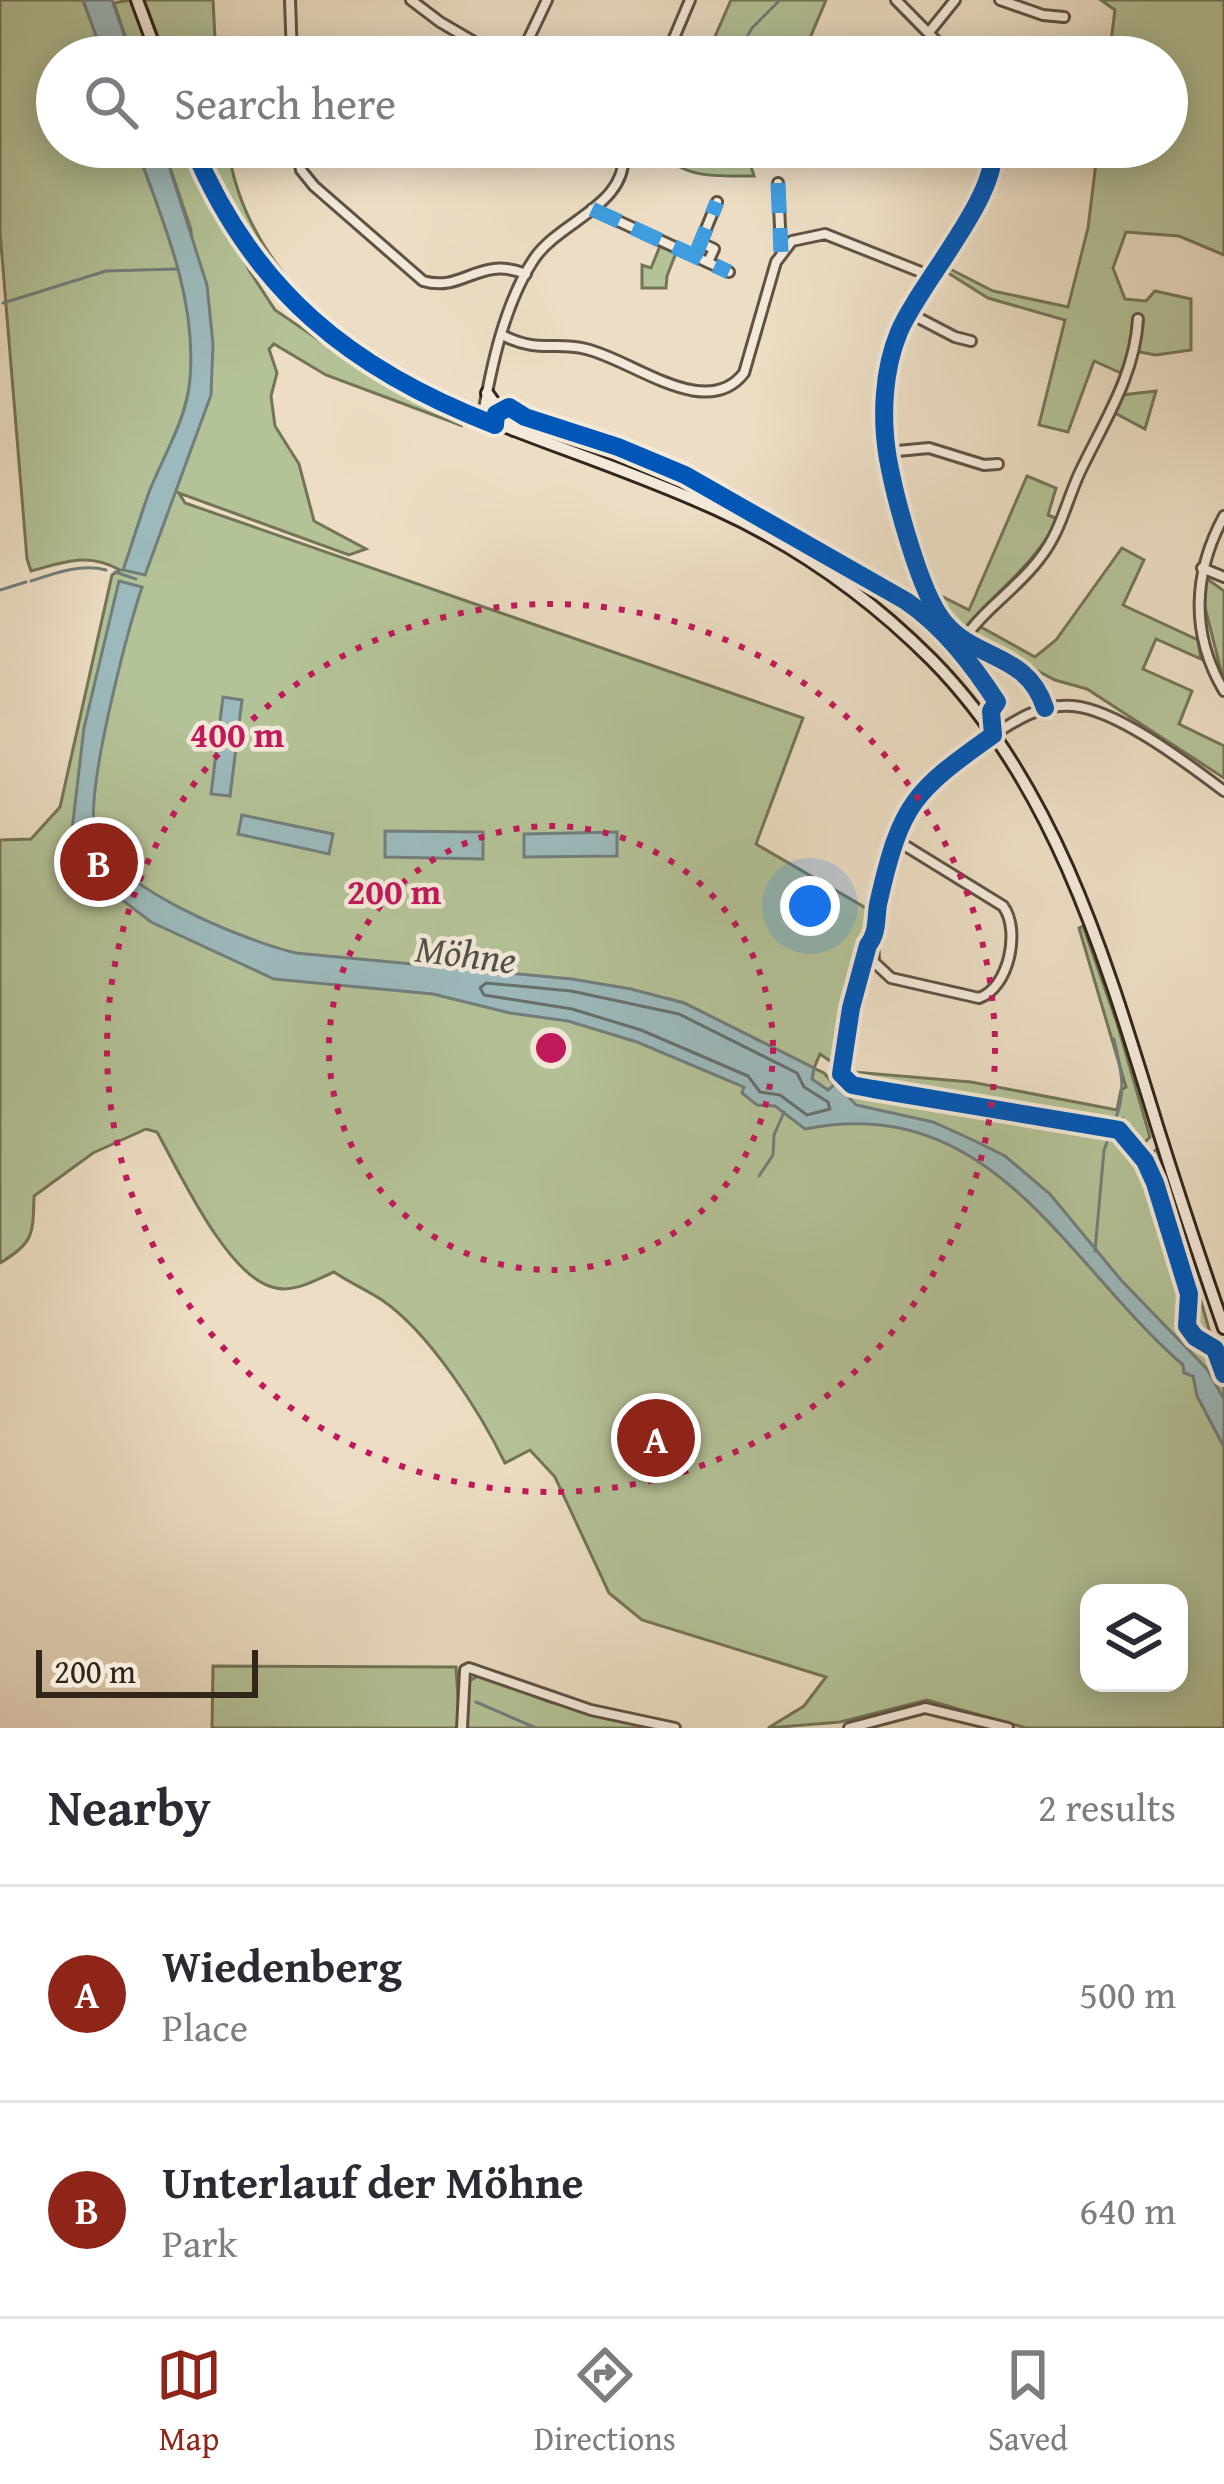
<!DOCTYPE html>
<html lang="en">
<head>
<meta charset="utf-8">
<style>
  body { margin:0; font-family:"Gentium Book Plus",serif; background:#f7f7f7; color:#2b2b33 }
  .controls { position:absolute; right:36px; bottom:36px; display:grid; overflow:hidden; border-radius:24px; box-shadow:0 6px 30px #0003 }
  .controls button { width:108px; height:108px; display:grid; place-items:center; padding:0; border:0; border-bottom:3px solid #e1e1e2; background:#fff; color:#2b2b33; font:60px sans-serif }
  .scale { position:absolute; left:36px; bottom:30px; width:222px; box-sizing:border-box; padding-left:12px; border:6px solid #32251a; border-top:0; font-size:33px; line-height:42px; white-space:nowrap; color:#32251a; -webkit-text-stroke:9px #f3e9d9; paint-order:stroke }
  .you { position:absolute; left:810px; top:906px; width:42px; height:42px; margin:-30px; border:9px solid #fff; border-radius:50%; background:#1a73e8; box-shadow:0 0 0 18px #1a73e833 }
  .badge { display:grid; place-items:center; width:78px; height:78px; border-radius:50%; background:#8f2418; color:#fff; font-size:39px; font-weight:700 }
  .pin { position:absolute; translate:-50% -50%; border:6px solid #fff; box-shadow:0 3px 12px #0006 }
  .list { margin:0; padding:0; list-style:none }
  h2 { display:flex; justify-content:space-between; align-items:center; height:156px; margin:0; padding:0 48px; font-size:51px }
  h2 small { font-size:39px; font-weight:400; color:#7c7c81 }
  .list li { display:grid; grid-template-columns:78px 1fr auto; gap:36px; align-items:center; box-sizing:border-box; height:216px; padding:0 48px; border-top:3px solid #e1e1e2 }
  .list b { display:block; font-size:45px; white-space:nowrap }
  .list p { margin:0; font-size:39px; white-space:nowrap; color:#7c7c81 }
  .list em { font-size:39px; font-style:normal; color:#7c7c81 }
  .icon { flex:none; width:66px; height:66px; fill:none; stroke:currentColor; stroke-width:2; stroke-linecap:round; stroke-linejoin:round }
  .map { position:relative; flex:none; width:1224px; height:1728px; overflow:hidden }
  .search { position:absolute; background:#fff; box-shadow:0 6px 30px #0003; left:36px; right:36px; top:36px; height:132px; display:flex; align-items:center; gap:30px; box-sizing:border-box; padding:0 42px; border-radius:66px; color:#7c7c81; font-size:45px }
  .sheet { height:588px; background:#fff }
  nav { display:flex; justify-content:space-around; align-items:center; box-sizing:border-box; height:168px; border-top:3px solid #e1e1e2; background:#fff; font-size:33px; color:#7c7c81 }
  nav a { display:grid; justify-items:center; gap:6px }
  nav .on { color:#8f2418 }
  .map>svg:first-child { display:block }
  .green { fill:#b4c297; stroke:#737458; stroke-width:3; fill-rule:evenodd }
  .water { fill:#9cbabd; stroke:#727e7c; stroke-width:3 }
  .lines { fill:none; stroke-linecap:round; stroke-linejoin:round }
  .shore { stroke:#67706c; stroke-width:3 }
  .stream { stroke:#727e7c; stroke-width:3 }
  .minor-casing { stroke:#605344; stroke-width:14 }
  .secondary-casing { stroke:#32251a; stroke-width:16 }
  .minor { stroke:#f3e9d9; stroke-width:8 }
  .secondary { stroke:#f3e9d9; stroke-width:10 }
  .quiet { stroke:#3e9cdf; stroke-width:15; stroke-dasharray:30 15; stroke-linecap:butt }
  .cycleway-casing { stroke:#f3e9d9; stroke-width:26 }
  .cycleway { stroke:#0057b8; stroke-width:18 }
  .ring { fill:none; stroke:#c2185b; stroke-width:6; stroke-dasharray:6 12 }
  .labels { text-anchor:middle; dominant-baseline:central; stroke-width:9; stroke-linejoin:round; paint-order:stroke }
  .water-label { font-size:39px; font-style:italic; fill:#52524b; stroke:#f3e9d9 }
  .centre { fill:#c2185b; stroke:#f3e9d9; stroke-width:6 }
  .ring-label { font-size:36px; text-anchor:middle; font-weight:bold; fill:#c2185b; stroke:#f3e9d9; stroke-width:9; stroke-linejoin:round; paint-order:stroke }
</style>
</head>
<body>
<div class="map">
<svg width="1224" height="1728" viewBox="0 0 1224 1728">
  <rect width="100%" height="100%" fill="#ecddc4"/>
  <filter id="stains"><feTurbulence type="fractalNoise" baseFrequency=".00167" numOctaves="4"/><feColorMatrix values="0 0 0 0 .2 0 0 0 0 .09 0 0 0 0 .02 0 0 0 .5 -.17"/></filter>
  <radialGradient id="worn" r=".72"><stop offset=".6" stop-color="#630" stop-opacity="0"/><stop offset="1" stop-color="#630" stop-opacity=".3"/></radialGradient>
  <!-- green -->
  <g class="green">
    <path d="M 0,0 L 83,0 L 104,57 L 57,57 L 57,147 L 136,147 C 163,220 199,302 190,382 C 185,420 166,452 152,486 C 141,512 134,539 125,566 L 193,429 L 191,230 L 163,147 L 184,147 L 249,270 L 275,310 L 369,374 L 463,426 L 326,375 L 274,344 L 269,349 L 277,373 L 271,396 L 275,426 L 299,464 L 314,521 L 366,549 L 349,555 L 179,493 L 185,503 L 803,718 L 756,844 L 871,911 L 865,929 L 870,931 L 836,1065 L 820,1054 L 814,1068 L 684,1003 L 665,998 L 824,1073 L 832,1082 L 842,1071 L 971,1082 L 1117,1110 L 1121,1090 L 1126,1087 L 1079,928 L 1083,926 L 1117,1023 L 1150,1137 L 1141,1146 L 1123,1119 L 1116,1136 C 1158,1163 1186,1279 1191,1328 L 1207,1339 L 1224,1380 L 1224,1728 L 1026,1728 L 927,1700 L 840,1722 L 768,1728 L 804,1706 L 826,1677 L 642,1620 L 609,1593 L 555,1477 L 530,1450 L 505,1463 C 480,1412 430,1333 382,1300 C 367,1290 350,1283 334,1272 C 315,1280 293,1294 272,1287 C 226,1274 180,1173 157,1132 L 146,1129 L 93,1153 L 34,1196 C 33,1234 34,1243 0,1263 L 0,840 L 31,839 L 60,807 L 112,575 L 120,570 C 88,552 65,562 31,571 L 27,559 L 0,232 ZM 1089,1593 L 1179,1593 L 1179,1683 L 1089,1683 Z"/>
    <path d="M 130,0 L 151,57 L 132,57 L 114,3 Z"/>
    <path d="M 144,0 L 213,0 L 216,57 L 166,57 Z"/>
    <path d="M 731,0 L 826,0 L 802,57 L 706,57 Z"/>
    <path d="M 1101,0 L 1224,0 L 1224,255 L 1179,236 L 1126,232 L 1113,268 L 1125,299 L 1146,301 L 1155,291 L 1191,299 L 1191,350 L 1156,355 L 1129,350 L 1121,373 L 1094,361 L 1068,432 L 1039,425 L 1065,320 L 988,298 L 945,271 L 948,268 L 993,291 L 1068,307 L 1088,228 L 1098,147 L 1167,147 L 1167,57 L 1109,57 L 1115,10 Z"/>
    <path d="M 200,147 L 228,147 C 234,193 255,237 284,274 L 267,264 Z"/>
    <path d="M 658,147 L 738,147 L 747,153 L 754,176 C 719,176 679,180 658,147 Z"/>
    <path d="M 660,246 L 676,253 L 667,276 L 666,288 L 642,288 L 642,265 L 651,268 Z"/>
    <path d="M 1156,391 L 1145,429 L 1115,413 L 1122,395 Z"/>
    <path d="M 1027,476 L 1056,488 L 1048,515 L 1058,519 C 1035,565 996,591 964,629 L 944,612 L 941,596 L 969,610 Z"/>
    <path d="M 1122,548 L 1144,560 L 1123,605 L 1198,640 L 1201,659 L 1156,639 L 1143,669 L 1192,691 L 1179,724 L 1224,746 L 1224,778 L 1087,689 L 1055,680 L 974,637 L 979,626 L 1035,657 L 1056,640 Z"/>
    <path d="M 1206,578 L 1224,591 L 1224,683 L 1203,599 Z"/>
    <path d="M 1157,1149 L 1211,1336 L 1193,1322 C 1200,1277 1166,1199 1148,1157 Z"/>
    <path d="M 213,1666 L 456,1667 L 460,1728 L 212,1728 Z"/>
    <path d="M 479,1675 L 550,1702 L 653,1728 L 465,1728 L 468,1682 Z"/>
  </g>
  <!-- water -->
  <g class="water">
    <path d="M 83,0 L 112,0 L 132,57 L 104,57 Z"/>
    <path d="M 136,147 L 163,147 L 207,285 L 213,344 L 211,395 L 145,575 L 123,570 C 132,544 140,518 149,492 C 164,454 187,420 190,379 C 197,299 163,221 136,147 Z"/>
    <path d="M 119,581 L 142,587 C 127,633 85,790 95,832 C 108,887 246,941 296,953 L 572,979 L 631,989 L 684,1003 L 814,1068 L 812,1079 L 828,1090 L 836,1083 L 856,1105 L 933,1122 L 975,1141 L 1005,1156 L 1050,1194 L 1121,1280 L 1207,1369 L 1224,1399 L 1224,1447 L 1197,1396 L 1193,1376 L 1184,1373 L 1183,1365 C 1066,1264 993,1091 805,1129 L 775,1106 L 757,1105 L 742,1093 L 744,1087 L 637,1042 L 568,1021 L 510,1013 L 433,994 L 274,979 L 151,922 L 104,886 L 75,853 L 72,830 L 84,728 Z"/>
    <path d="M 223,697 L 242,700 L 230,796 L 211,794 Z"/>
    <path d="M 242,815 L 333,834 L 329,854 L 238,834 Z"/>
    <path d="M 385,831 L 483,832 L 483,859 L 385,857 Z"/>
    <path d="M 617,832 L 617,856 L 524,857 L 524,834 Z"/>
  </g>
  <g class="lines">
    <!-- shore -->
    <path class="shore" d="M 486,983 L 571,991 L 679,1014 L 797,1073 L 804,1087 L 828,1102 L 830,1109 L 807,1115 L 780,1095 L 760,1092 L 748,1076 L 641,1030 L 572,1009 L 484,995 L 480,988 Z"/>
    <!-- stream -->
    <g class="stream">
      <path d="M 735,57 L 752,28 L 780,0"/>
      <path d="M 3,303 L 106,271 L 177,269"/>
      <path d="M 115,572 L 136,579"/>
      <path d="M 31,581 C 55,573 82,563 106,570"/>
      <path d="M 0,590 L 26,582"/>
      <path d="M 1113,1124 C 1128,1094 1121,1070 1114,1039"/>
      <path d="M 759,1176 L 773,1155 L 774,1135 L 784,1112"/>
      <path d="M 1095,1251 L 1104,1150 L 1110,1134"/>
      <path d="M 476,1702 L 536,1728"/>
    </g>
    <!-- minor casing -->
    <g class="minor-casing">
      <g id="minor">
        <path d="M 290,0 L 292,57"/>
        <path d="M 411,0 L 440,22 L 500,57"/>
        <path d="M 896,0 L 952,57"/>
        <path d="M 1000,0 L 1043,15 L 1064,17"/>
        <path d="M 930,31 L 955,0"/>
        <path d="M 520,57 L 547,0"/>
        <path d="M 666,57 L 690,0"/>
        <path d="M 296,147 L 301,170 L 314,186 L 423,281 C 464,293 478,255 526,274"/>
        <path d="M 993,147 C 999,196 919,284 899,332 C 883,370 881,418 888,459 C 895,497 920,594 944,622 C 976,661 1027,652 1045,708"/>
        <path d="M 625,154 L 645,147"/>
        <path d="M 778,183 L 781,250"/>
        <path d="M 592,209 L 729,272"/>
        <path d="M 701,243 L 714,249 L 708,262"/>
        <path d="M 695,256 L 717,202"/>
        <path d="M 909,313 L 955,337 L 971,341"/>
        <path d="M 502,335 C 540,354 553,341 586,349 C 633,360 706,422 744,373 L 776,262 L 792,241 L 825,234 L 931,276"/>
        <path d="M 482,420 C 491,368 504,304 534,259 C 561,219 632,205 623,147"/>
        <path d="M 887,452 L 929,448 L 984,465 L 998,464"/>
        <path d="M 1224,516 C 1193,573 1190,634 1224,691"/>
        <path d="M 1202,568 L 1224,577"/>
        <path d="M 964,639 C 986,607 1018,588 1040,558 C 1060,533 1066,503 1079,474 C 1103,423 1135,376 1138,319"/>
        <path d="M 896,840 L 1003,906 C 1021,930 1009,988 979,998 L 891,978 L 874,962 C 871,917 887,840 911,802 C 928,774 963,756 989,738 C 1014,721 1041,703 1073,706 C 1118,710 1188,764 1224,791"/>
        <path d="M 462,1728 L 465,1670 L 469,1668 L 591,1710 L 675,1728"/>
        <path d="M 849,1728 L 925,1708 L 1008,1728"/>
      </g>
    </g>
    <!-- secondary casing -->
    <g class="secondary-casing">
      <g id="secondary">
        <path d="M 137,0 L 158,57"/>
        <path d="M 193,147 C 300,401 497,409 718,510 C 797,546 870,598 932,660 C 1057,787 1107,964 1158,1129 C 1179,1196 1201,1262 1224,1328"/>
        <path d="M 487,393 L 514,430"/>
      </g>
    </g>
    <!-- minor -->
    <use href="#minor" class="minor"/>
    <!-- secondary -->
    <use href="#secondary" class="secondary"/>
    <!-- quiet -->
    <g class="quiet">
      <path d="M 778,183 L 781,252"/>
      <path d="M 592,209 L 729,272"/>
      <path d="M 695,256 L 717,202"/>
    </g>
    <!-- cycleway casing -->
    <g class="cycleway-casing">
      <g id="cycleway">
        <path d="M 193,147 C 253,291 352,370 495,425 L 496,414 L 509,407 L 525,417 L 618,447 L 685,475 L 906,601 C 944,627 972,664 997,702 L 991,711 L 993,735 C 914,791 901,803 879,900 C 875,915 879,932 868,945 L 851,1008 L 841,1074 L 852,1085 L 873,1089 L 1119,1130 L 1145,1161 L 1155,1183 L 1189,1294 L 1187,1326 L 1195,1337 L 1215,1349 L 1224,1374"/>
        <path d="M 993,147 C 999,196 919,284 899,332 C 883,370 881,418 888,459 C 895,497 920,594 944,622 C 976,661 1027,652 1045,708"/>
      </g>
    </g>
    <!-- cycleway -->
    <use href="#cycleway" class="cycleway"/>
  </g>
  <!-- distance rings -->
  <g class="ring">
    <circle cx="551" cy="1048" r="222"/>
    <circle cx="551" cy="1048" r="444"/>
  </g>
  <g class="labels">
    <!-- water labels -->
    <g class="water-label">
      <text transform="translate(466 953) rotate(7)">Möhne</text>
    </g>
  </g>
  <circle cx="551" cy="1048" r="18" class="centre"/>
  <g class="ring-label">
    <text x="237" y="747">400 m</text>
    <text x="394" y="904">200 m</text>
  </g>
  <rect width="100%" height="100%" filter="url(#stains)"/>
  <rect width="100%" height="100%" fill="url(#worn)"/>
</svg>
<div class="controls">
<button><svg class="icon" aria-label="layers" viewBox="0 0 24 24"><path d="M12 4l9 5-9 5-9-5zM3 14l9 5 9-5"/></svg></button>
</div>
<div class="scale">200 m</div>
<div class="you"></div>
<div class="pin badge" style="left:656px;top:1438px">A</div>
<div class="pin badge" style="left:99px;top:862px">B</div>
<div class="search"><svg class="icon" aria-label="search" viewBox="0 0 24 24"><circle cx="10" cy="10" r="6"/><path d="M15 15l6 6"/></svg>Search here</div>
</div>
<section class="sheet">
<h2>Nearby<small>2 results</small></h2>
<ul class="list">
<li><span class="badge">A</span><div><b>Wiedenberg</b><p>Place</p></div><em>500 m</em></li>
<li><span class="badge">B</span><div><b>Unterlauf der Möhne</b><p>Park</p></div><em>640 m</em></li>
</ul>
</section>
<nav>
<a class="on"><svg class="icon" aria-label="map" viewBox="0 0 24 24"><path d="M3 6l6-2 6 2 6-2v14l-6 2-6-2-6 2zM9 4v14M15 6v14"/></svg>Map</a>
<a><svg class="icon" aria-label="directions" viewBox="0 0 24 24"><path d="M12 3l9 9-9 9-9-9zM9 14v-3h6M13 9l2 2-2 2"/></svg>Directions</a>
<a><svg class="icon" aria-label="saved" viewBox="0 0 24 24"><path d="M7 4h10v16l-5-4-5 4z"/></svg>Saved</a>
</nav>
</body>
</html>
